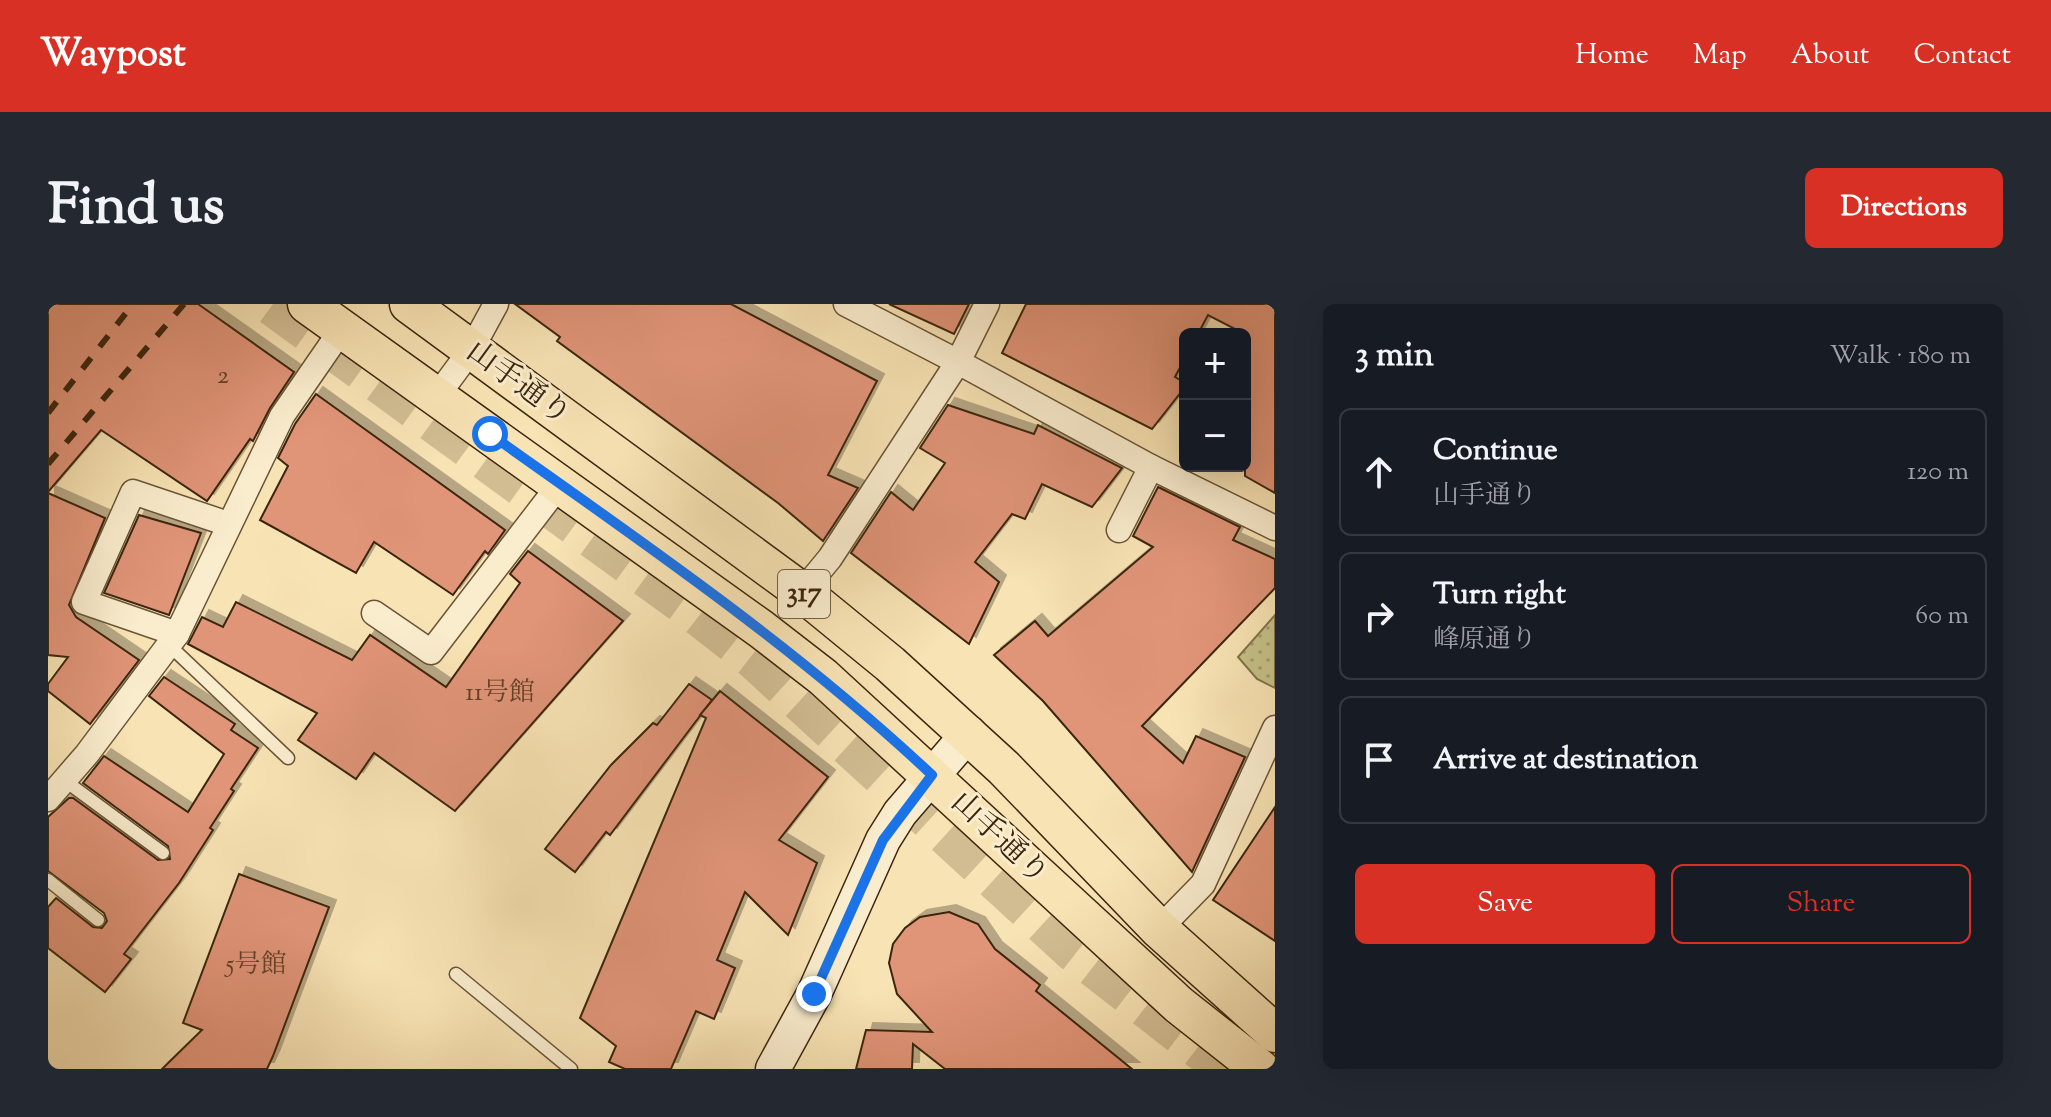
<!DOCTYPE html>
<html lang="en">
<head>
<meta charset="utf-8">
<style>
  body { margin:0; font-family:"Sorts Mill Goudy","Noto Serif JP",serif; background:#242831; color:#f1f3f6 }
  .controls { position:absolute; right:24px; top:24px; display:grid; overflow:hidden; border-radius:12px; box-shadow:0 8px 32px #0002 }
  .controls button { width:72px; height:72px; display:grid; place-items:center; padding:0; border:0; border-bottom:2px solid #363941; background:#171b24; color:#f1f3f6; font:40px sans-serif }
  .stop { position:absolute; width:24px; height:24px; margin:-18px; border:6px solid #1a73e8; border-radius:50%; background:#fff }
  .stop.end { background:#1a73e8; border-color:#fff; box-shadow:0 2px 8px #0008 }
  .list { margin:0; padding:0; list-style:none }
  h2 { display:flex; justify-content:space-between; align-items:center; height:104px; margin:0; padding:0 32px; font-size:34px }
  h2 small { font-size:26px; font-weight:400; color:#9ea1a6 }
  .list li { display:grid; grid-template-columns:52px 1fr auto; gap:24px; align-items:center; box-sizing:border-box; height:128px; margin:0 16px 16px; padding:0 16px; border:2px solid #363941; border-radius:12px }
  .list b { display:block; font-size:30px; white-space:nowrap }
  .list p { margin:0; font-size:26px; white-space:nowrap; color:#9ea1a6 }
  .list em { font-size:26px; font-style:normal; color:#9ea1a6 }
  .actions { display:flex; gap:16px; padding:24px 32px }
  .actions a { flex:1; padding:18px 0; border:2px solid #d93025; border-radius:12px; text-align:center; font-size:28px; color:#d93025 }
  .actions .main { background:#d93025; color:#fff }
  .icon { flex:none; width:44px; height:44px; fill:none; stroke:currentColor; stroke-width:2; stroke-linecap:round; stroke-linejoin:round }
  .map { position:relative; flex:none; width:1227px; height:765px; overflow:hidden; border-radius:12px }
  header { display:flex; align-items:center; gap:48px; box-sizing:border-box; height:112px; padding:0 40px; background:#d93025; color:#fff }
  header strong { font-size:38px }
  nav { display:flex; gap:44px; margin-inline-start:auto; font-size:28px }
  .intro { display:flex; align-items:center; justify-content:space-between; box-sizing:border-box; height:192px; padding:0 48px }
  h1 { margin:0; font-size:56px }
  .button { padding:20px 36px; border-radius:12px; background:#d93025; color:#fff; font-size:28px; font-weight:700 }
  main { display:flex; gap:48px; padding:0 48px }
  aside { flex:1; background:#171b24; border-radius:12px; box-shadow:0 8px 32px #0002 }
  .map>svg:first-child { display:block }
  .park { fill:url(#park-dots); stroke:#80734a; stroke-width:2 }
  .building { fill:#e09478; stroke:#3b250d; stroke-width:2; filter:url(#shadow) }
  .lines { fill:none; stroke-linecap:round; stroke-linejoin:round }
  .highway-tunnel { stroke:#d2bd93; stroke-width:44; stroke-dasharray:44 22; stroke-linecap:butt }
  .lane-casing { stroke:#6a5437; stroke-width:15 }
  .street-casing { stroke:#6a5437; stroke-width:27 }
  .secondary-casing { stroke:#3b250d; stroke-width:37 }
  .primary-casing { stroke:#3b250d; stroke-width:41 }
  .lane { stroke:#faedce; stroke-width:12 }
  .street { stroke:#faedce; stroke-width:24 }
  .secondary { stroke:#faedce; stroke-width:34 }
  .primary { stroke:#f8e3b4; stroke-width:38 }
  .rail { stroke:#3b250d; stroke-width:6; stroke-dasharray:14 14; stroke-linecap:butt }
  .route { stroke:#1a73e8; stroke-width:10 }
  .labels { text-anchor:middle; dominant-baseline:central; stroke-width:6; stroke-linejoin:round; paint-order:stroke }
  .number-label { font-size:26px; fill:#644128 }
  .shield { fill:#faedce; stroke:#746147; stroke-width:2 }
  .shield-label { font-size:28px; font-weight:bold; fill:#3b250d }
  .street-label { font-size:30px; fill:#3b250d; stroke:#faedce }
</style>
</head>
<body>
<header>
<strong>Waypost</strong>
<nav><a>Home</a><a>Map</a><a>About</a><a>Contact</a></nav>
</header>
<div class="intro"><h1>Find us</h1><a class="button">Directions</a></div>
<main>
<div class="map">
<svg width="1227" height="765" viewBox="0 0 1227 765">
  <defs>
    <pattern id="park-dots" width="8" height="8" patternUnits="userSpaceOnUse" patternTransform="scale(2)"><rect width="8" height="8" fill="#c5c187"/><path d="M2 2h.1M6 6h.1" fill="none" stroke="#a19d6d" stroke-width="1.8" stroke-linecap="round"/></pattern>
    <filter id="shadow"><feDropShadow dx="7" dy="-7" stdDeviation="0" flood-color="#0004"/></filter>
  </defs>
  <rect width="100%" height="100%" fill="#f8e3b4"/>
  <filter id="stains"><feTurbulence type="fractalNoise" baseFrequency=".0025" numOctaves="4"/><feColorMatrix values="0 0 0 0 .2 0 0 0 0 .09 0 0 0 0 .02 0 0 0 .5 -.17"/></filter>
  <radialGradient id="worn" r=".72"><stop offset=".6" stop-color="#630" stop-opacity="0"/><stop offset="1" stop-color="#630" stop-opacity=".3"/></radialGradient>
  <!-- park -->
  <path class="park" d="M 1227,311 L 1227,384 L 1209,375 L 1190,353 Z"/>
  <!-- building -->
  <g class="building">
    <path d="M 0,0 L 150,0 L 246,68 L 222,104 L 205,137 L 202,135 L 159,197 L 53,126 L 0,188 Z"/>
    <path d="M 467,0 L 683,0 L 829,77 L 780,171 L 810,184 L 775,237 L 730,199 L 509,37 L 512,33 Z"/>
    <path d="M 841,0 L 921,0 L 906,30 Z"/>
    <path d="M 978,0 L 1227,0 L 1227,189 L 1197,172 L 1197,30 L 1160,11 L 1150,30 L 1137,30 L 1137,54 L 1127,73 L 1137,79 L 1137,83 L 1104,125 L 954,49 Z"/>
    <path d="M 268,90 L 457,226 L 440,250 L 437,247 L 405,291 L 326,238 L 308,269 L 212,216 L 240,162 L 230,154 L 247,120 Z"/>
    <path d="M 900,101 L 986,130 L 990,121 L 1074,164 L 1044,203 L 994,180 L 977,215 L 964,210 L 927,258 L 951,278 L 921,340 L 803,249 L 843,188 L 865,206 L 897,159 L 872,144 Z"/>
    <path d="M 1110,183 L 1192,223 L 1185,236 L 1227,255 L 1227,284 L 1094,422 L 1135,459 L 1148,432 L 1197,453 L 1144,568 L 995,397 L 946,351 L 987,317 L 1000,332 L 1105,243 L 1085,232 Z"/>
    <path d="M 0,189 L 57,214 L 21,301 L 28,313 L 91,356 L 42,420 L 0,387 L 0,380 L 20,353 L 0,351 Z"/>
    <path d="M 91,211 L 153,229 L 121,311 L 56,289 Z"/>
    <path d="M 480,247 L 575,317 L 407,507 L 326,449 L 308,475 L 250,436 L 269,409 L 140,340 L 154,313 L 175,323 L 188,298 L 304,356 L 322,331 L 398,383 L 472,279 L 462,270 Z"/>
    <path d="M 116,373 L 187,420 L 183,426 L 210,444 L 183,485 L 186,487 L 162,524 L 165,526 L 131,579 L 76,650 L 83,655 L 57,688 L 0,644 L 0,603 L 8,594 L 45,623 L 54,624 L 59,617 L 56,609 L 0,567 L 0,513 L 21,494 L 25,494 L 110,556 L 122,555 L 120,542 L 35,479 L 56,452 L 140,508 L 176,450 L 101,392 Z"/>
    <path d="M 641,380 L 664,396 L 562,531 L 558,528 L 527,568 L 497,545 L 563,461 L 605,419 L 609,421 Z"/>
    <path d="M 672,387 L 780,473 L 731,536 L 769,559 L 740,631 L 697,588 L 669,656 L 687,664 L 666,715 L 648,707 L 623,765 L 577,765 L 561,758 L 568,742 L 532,714 L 658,414 L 652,411 Z"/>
    <path d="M 1227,503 L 1227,637 L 1165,596 Z"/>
    <path d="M 191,570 L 281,603 L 225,752 L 219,765 L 114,765 L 154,726 L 135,719 Z"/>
    <path d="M 901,608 L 930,620 L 947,645 L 992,681 L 988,687 L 1084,765 L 897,765 L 865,740 L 864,765 L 808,765 L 818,726 L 884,728 L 849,690 L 841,659 L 845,640 L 857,624 L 872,613 Z"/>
  </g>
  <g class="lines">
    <!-- highway-tunnel -->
    <path class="highway-tunnel" d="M 225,0 L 637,299 L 706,353 L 1025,645 L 1180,765"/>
    <!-- lane casing -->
    <g class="lane-casing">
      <g id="lane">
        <path d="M 121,341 L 240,454"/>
        <path d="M 16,476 L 115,549"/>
        <path d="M 0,576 L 50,616"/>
        <path d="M 408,670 L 523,765"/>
      </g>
    </g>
    <!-- street casing -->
    <g class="street-casing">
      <g id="street">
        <path d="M 939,0 L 910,58 L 1103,163"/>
        <path d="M 389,92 L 423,46 L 448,0"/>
        <path d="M 1071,226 L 1103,163 L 1227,224"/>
        <path d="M 754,288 L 782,254 L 910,58 L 798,0"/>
        <path d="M 326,309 L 383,348 L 512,180"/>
        <path d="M 129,330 L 36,298 L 85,188 L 180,220"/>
        <path d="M 0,495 L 39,450 L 129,330 L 234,112 L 294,25"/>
        <path d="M 1111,625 L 1155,580 L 1227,424"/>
      </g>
    </g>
    <!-- secondary casing -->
    <g class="secondary-casing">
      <path id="secondary" d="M 725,765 L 766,690 L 835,536 L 852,509 L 921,429"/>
    </g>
    <!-- primary casing -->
    <g class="primary-casing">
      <g id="primary">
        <path d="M 259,0 L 713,325 L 775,373 L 1131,701 L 1212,765"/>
        <path d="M 361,0 L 754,288 L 842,360 L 956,464 L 1111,625 L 1227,729"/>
      </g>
    </g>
    <!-- lane -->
    <use href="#lane" class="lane"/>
    <!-- street -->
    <use href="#street" class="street"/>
    <!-- secondary -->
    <use href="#secondary" class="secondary"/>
    <!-- primary -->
    <use href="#primary" class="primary"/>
    <!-- rail -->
    <g class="rail">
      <path d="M 0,109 L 85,0"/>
      <path d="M 0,160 L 136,0"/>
    </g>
  </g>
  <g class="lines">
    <!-- route -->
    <path class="route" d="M 442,130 C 594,238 748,343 884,471 L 835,536 L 766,690"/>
  </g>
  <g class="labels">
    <!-- number labels -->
    <g class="number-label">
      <text x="175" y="72">2</text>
      <text x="452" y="389">11号館</text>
      <text x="208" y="661">5号館</text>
    </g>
    <!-- shield labels -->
    <rect class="shield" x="730" y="266" width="52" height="48" rx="6"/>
    <g class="shield-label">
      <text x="756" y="290">317</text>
    </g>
    <!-- street labels -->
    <g class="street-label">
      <text transform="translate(470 80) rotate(36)">山手通り</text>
      <text transform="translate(951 535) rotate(43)">山手通り</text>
    </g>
  </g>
  <rect width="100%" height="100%" filter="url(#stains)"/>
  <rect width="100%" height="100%" fill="url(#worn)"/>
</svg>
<div class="controls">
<button>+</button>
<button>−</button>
</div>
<div class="stop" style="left:442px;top:130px"></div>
<div class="stop end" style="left:766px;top:690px"></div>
</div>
<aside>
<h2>3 min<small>Walk · 180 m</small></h2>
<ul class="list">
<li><svg class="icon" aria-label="ahead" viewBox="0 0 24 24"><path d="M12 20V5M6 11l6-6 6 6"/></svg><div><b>Continue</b><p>山手通り</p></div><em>120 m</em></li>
<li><svg class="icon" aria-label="right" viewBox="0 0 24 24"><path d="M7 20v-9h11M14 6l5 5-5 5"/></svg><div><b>Turn right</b><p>峰原通り</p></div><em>60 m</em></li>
<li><svg class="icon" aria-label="arrive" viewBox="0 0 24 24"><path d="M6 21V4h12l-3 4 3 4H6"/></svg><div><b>Arrive at destination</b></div></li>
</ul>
<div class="actions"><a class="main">Save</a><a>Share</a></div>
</aside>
</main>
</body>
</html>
